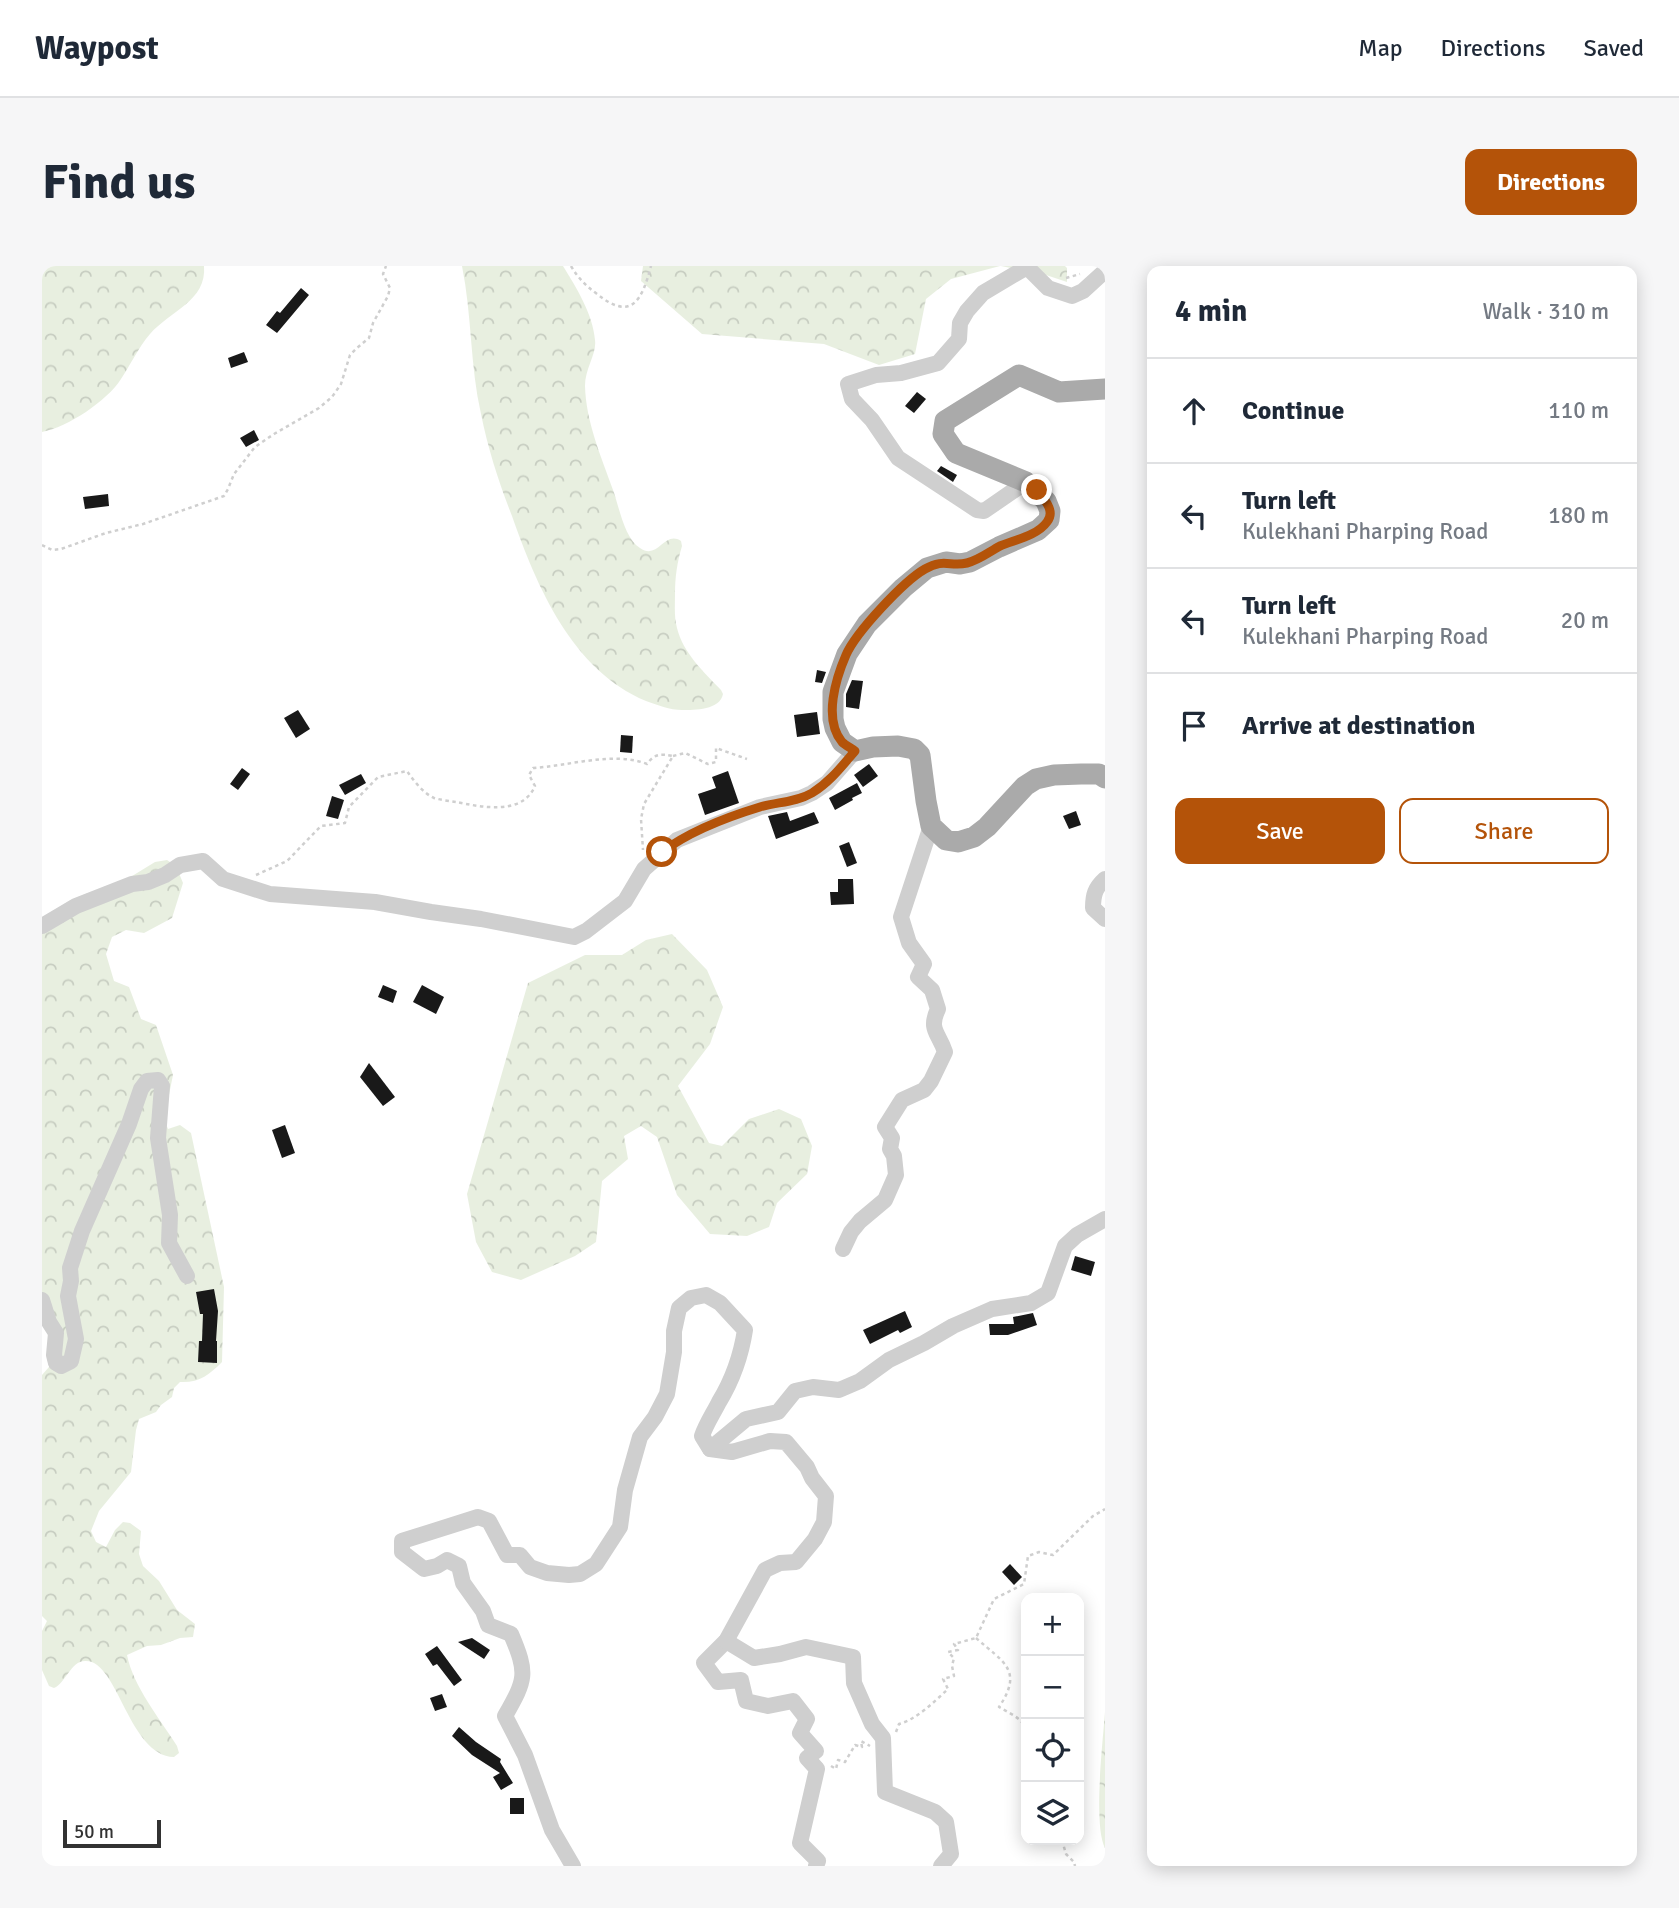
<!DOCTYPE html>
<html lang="en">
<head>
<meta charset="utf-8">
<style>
  body { margin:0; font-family:Signika,sans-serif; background:#f6f6f7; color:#1f2937 }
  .controls { position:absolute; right:21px; bottom:21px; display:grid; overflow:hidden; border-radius:14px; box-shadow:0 4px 18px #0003 }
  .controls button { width:63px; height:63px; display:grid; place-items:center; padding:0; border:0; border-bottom:2px solid #e0e1e3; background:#fff; color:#1f2937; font:35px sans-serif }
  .scale { position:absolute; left:21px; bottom:18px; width:98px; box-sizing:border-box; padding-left:7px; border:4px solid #323232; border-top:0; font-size:19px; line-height:24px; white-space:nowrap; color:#323232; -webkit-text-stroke:5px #fff; paint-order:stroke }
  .stop { position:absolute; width:21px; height:21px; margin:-16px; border:5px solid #b45309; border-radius:50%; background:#fff }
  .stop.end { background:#b45309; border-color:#fff; box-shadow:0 2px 7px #0008 }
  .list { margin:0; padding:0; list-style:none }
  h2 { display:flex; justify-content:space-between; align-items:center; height:91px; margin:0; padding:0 28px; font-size:30px }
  h2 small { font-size:23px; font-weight:400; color:#747a83 }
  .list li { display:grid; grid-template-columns:46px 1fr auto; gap:21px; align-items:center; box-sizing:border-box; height:105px; padding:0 28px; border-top:2px solid #e0e1e3 }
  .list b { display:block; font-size:26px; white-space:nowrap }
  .list p { margin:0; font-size:23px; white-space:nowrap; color:#747a83 }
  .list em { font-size:23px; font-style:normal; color:#747a83 }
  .actions { display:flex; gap:14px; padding:21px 28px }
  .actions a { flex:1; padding:16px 0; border:2px solid #b45309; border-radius:14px; text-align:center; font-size:24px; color:#b45309 }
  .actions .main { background:#b45309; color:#fff }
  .icon { flex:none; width:38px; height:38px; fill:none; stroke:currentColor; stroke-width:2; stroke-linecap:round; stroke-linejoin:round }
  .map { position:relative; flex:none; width:1063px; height:1600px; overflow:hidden; border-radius:14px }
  header { display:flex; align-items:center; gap:42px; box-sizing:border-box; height:98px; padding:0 35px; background:#fff; border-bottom:2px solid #e0e1e3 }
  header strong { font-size:33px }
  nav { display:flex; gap:38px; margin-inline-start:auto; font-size:24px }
  .intro { display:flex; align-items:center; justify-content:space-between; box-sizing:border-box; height:168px; padding:0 42px }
  h1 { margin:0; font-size:49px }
  .button { padding:18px 32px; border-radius:14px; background:#b45309; color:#fff; font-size:24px; font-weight:700 }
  main { display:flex; gap:42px; padding:0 42px }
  aside { flex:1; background:#fff; border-radius:14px; box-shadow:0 4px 18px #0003 }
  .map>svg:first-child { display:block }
  .forest { fill:url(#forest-crowns) }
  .building { fill:#191919 }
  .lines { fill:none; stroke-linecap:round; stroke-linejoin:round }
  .path { stroke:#cfcfcf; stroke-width:2.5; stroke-dasharray:3.5 3.5; stroke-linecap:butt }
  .minor { stroke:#cfcfcf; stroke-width:16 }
  .major { stroke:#aaa; stroke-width:21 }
  .route { stroke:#b45309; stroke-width:9 }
</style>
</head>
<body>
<header>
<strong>Waypost</strong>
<nav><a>Map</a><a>Directions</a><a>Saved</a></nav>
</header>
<div class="intro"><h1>Find us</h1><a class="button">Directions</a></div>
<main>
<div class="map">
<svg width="1063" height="1600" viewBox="0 0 1063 1600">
  <defs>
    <pattern id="forest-crowns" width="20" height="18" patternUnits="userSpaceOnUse" patternTransform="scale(1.75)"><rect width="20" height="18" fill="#e8efe0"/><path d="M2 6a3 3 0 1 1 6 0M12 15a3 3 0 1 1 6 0" fill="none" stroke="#c7cdc1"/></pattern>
  </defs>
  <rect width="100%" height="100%" fill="#fff"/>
  <!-- forest -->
  <g class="forest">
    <path d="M 0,0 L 162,0 C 165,35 128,45 108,68 C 96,82 89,98 79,113 C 65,135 26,161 0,166 Z"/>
    <path d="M 420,0 L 521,0 C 534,21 551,48 553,74 C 555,88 543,102 543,120 C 544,156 559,190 571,224 C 577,240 582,272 598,282 C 616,295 622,264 639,275 L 640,280 C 635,297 633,311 633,329 C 633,340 632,351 635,362 C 641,387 662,406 679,424 L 681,428 C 678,444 653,444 640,444 C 628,444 615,439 604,435 C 530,404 495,321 470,250 C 457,217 446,183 439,148 C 428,100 430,49 420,0 Z"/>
    <path d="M 601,0 L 958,0 L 909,13 L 884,33 L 873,88 L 837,99 L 782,78 L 660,68 L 599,15 Z"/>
    <path d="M 959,0 L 1023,0 L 1025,2 L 1025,16 L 1004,9 Z"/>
    <path d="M 125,594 L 134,600 L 141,617 L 130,652 L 102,667 L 84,664 L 70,671 L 64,688 L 72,715 L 87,721 L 99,753 L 114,759 L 131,809 L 122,853 L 126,863 L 138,859 L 149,867 L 182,1021 L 180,1096 C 167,1109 157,1117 138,1116 L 132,1122 L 130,1131 L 119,1139 L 114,1146 L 97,1153 L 94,1164 L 89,1206 L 57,1245 L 49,1265 L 54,1276 L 64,1281 L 73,1264 L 81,1256 L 88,1257 L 99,1265 L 97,1288 L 101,1300 L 117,1315 L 135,1344 L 153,1358 L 151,1371 L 138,1372 L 119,1379 L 105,1380 L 85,1389 C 91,1420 118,1453 135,1480 L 137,1487 L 132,1491 C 87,1490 76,1395 44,1395 C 29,1394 24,1417 12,1422 L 7,1420 L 0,1404 L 0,1365 L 5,1355 L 0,1350 L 0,1109 L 7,1101 L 21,1072 L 0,1040 L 0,653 L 27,635 L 46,627 L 64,626 L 113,596 Z"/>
    <path d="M 630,668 L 665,704 L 681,741 L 668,778 L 636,820 L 667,877 L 680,880 L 707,853 L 737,843 L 759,853 L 770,880 L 765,908 L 735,937 L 727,961 L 705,970 L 668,968 L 635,929 L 615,871 L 599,860 L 582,870 L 586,893 L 560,915 L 554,976 L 533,990 L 479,1014 L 450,1006 L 434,976 L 425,928 L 486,717 L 543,689 L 580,689 L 604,674 Z"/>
    <path d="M 1063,1446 L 1063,1582 C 1051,1559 1061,1475 1063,1446 Z"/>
  </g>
  <!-- building -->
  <g class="building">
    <path d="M 259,22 L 267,29 L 235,67 L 224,59 L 235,45 L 238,47 Z"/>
    <path d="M 202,86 L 206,96 L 189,102 L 186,92 Z"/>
    <path d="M 875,126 L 884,133 L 872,147 L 863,140 Z"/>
    <path d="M 212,164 L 217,174 L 204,181 L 198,172 Z"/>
    <path d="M 899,200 L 915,209 L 911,216 L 895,205 Z"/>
    <path d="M 66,228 L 67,240 L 43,243 L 41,231 Z"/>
    <path d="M 775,404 L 784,406 L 780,417 L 773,416 Z"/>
    <path d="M 810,414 L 821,415 L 817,443 L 804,441 L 804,428 Z"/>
    <path d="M 256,444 L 268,463 L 254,472 L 242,452 Z"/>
    <path d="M 775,446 L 778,468 L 755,471 L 752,449 Z"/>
    <path d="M 579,469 L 591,470 L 590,487 L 578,486 Z"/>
    <path d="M 827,498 L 836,510 L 821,521 L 812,509 Z"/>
    <path d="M 200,502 L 208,508 L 196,524 L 188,518 Z"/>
    <path d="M 686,505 L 697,537 L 663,549 L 656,528 L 674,522 L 670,511 Z"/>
    <path d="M 319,508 L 324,517 L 303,529 L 297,519 Z"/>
    <path d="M 815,517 L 820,527 L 810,532 L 811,534 L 793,544 L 787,532 Z"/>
    <path d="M 290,530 L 302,534 L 296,553 L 284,550 Z"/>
    <path d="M 1034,545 L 1039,559 L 1027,563 L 1021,550 Z"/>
    <path d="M 745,546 L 748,555 L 772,546 L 777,557 L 734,573 L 726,550 Z"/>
    <path d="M 807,576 L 815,597 L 805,601 L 797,580 Z"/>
    <path d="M 796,613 L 811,613 L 812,638 L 789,639 L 788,626 L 796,626 Z"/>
    <path d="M 341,719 L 355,725 L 351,737 L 336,731 Z"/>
    <path d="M 380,719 L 402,731 L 394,748 L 371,736 Z"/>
    <path d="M 327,797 L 353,831 L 341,840 L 318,811 Z"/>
    <path d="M 243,859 L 253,887 L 240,892 L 230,864 Z"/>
    <path d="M 1033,990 L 1053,996 L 1049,1010 L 1029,1004 Z"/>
    <path d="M 172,1023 L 176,1045 L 174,1075 L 175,1075 L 175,1097 L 156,1096 L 157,1075 L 160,1075 L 161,1048 L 158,1048 L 154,1026 Z"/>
    <path d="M 863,1045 L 870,1061 L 858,1067 L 856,1064 L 828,1078 L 821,1064 Z"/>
    <path d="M 991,1047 L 995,1059 L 966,1069 L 948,1069 L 947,1058 L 972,1058 L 971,1051 Z"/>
    <path d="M 968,1298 L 980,1311 L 972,1319 L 960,1306 Z"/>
    <path d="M 430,1372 L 448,1384 L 442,1393 L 416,1376 Z"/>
    <path d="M 395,1380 L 420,1414 L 412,1420 L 395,1398 L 391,1400 L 383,1388 Z"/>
    <path d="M 400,1428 L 405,1441 L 393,1445 L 388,1432 Z"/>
    <path d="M 417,1461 L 434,1476 L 459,1493 L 458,1496 L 471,1517 L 459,1524 L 451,1511 L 458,1507 L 430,1489 L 410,1470 Z"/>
    <rect x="468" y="1532" width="14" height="16"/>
  </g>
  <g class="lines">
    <!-- path -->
    <g class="path">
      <path d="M 529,0 C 536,12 544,20 555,28 C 590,56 600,34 609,0"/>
      <path d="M 1024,12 L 1038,8"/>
      <path d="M 0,279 L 10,284 L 19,283 L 64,267 L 101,258 L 182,230 L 186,223 L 192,208 L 213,181 L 232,168 L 277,142 L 290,131 L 299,118 L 308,89 L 315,82 L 327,72 L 331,57 L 346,30 L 348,22 L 341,8 L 344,0"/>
      <path d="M 631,490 L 643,487 L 666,498 L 674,496 L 674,482 L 705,493"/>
      <path d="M 214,609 L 245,595 L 279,560 L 303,557 L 307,541 L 336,511 L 365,505 C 372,515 381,527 392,532 C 399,534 407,535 414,536 C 440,541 480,550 493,520 L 487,509 L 491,502 C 526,500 572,485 605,498 C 613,487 619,488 631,490 L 602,538 L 599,553 L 601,584"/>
      <path d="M 934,1372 C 961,1396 982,1404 957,1441 C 967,1447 980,1452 984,1463"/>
      <path d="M 854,1466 L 857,1458 C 875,1453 892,1436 906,1423 L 901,1413 L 912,1410 L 910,1400 L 912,1392 L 906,1386 L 916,1384 L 912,1378 L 934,1372 L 952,1333 L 982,1318 L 986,1290 L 997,1286 L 1011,1289 L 1051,1250 L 1063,1243"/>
      <path d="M 789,1500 L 794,1503 L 796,1494 L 803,1496 L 813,1479 L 820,1481 L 819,1475 L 828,1480"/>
      <path d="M 1020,1574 L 1024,1588 L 1032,1596 L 1033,1600"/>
    </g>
    <!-- minor -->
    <g class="minor">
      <path d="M 984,216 L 942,245 L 935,244 L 856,192 L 830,154 L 810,133 L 806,118 L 834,109 L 859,107 L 896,97 L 917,73 L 918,57 L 925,45 L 941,27 L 985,1 L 1006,22 L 1030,30 L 1041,25 L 1063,5"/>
      <path d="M 1063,613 C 1053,622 1051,629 1051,642 L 1063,653"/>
      <path d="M 0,660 L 34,640 L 90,618 L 106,616 L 123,609 L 138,599 L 161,595 L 181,613 L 228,628 L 333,636 L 389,646 L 439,653 L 532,671 L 544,665 L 583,635 L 602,603 L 635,574 L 718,541 L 759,532 L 770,527 L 785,517 L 813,485"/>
      <path d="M 801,983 L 809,966 L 818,955 L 843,934 L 854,909 L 852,890 L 848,883 L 850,872 L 843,861 L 860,834 L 882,824 L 889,815 L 903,786 C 897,767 886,764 896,743 L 890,724 L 876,711 L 882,698 L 867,677 L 859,651 L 889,560"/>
      <path d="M 0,1034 L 7,1056 L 14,1067 L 12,1089 L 14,1097 L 19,1100 L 29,1095 L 34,1073 L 26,1030 L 29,1015 L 28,1002 L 40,965 L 87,858 L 99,823 L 105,815 L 116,814 L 120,820 L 116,872 L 128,949 L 127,977 L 145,1010"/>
      <path d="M 668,1183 L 690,1186 L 728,1175 L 744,1176 L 765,1201 L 770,1212 L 784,1230 L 782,1256 L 773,1273 L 754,1296 L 738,1297 L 723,1304 L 684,1375 L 662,1397 L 676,1416 L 699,1414 L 704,1435 L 726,1440 L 751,1435 L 765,1453 L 758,1467 L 774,1485 L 765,1492 L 775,1503 L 758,1577 L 776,1595 L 774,1600"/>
      <path d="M 684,1375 L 712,1392 L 738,1388 L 764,1381 L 811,1391 L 812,1417 L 830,1458 L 841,1472 L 843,1526 L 893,1546 L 904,1556 L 909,1588 L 899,1600"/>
      <path d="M 531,1600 L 510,1564 L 483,1489 L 463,1450 C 484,1413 486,1408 469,1368 L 446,1359 L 441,1345 L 421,1317 L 417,1300 L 405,1294 L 395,1300 L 382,1303 L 360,1286 L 360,1275 L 436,1251 L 447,1255 L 465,1289 L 478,1289 L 488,1301 L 505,1307 L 527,1309 L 538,1308 L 554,1298 L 578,1261 L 583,1224 L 598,1171 L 613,1151 L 625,1128 L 632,1086 L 632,1065 L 637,1042 L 649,1032 L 664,1029 L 678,1037 L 703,1064 C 699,1090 691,1113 677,1136 C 671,1148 664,1158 660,1170 L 668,1183 L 704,1153 L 736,1146 L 753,1125 L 771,1121 L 797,1124 L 818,1115 L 847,1094 L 882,1077 L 911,1060 L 950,1043 L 989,1037 L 1006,1027 L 1023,980 L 1035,969 L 1063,953"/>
    </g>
    <!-- major -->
    <path class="major" d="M 1063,123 L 1017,126 L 977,109 L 903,155 L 901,168 L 914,187 L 984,216 L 1004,235 L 1008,245 L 1007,254 L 996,264 L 957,281 L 928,296 L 918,298 L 904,296 L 885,302 L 861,322 L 825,358 L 805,388 L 791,426 L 791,453 L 793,462 L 800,476 L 813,485 L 831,481 L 856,480 L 872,483 L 878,489 L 884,535 L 889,560 L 904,574 L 916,576 L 932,571 L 945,561 L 983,520 L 994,513 L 1012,509 L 1039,508 L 1057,508 L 1063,512"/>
  </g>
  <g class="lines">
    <!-- route -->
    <path class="route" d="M 620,586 C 648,565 685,551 718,541 C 735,536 755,536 770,527 C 788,516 800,500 813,485 C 809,482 803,479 800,476 C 781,453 794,412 804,389 C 814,366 862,315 883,303 C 902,292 908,301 925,297 C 937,294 947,286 958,280 C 972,274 995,270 1005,256 C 1014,245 1002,233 995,224"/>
  </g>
</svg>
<div class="controls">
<button>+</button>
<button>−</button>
<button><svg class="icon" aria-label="locate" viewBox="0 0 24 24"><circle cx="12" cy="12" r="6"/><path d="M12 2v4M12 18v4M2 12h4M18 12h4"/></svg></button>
<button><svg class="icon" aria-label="layers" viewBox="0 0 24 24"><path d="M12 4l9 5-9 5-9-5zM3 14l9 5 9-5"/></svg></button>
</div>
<div class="scale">50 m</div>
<div class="stop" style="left:620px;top:586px"></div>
<div class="stop end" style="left:995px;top:224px"></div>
</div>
<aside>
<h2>4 min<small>Walk · 310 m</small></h2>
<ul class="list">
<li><svg class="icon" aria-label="ahead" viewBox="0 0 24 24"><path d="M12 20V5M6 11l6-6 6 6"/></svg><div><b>Continue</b></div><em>110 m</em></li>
<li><svg class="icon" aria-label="left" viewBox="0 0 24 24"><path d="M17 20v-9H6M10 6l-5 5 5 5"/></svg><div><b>Turn left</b><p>Kulekhani Pharping Road</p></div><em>180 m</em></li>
<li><svg class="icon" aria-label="left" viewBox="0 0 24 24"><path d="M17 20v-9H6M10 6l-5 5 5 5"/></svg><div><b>Turn left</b><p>Kulekhani Pharping Road</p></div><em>20 m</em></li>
<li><svg class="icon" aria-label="arrive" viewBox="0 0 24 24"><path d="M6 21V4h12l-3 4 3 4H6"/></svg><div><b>Arrive at destination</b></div></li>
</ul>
<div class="actions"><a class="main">Save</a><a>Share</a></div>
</aside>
</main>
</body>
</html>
